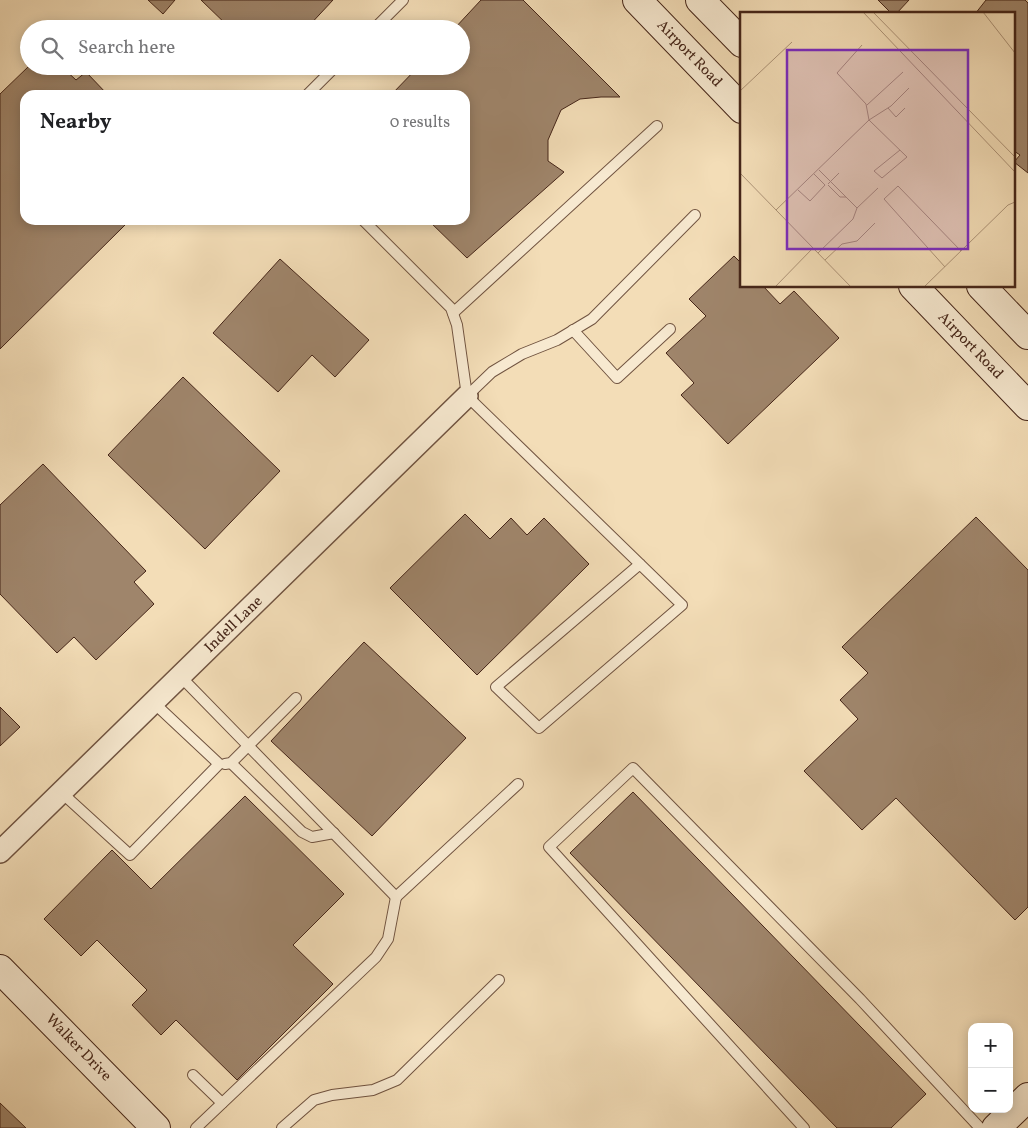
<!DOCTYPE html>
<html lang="en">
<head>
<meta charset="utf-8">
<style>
  body { margin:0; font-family:Vollkorn,serif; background:#f6f6f6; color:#202124 }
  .controls { position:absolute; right:15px; bottom:15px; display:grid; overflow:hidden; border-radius:10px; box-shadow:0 2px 12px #0003 }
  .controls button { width:45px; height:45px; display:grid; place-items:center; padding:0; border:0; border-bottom:1px solid #e0e0e0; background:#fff; color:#202124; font:25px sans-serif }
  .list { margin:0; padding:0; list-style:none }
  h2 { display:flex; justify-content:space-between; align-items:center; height:65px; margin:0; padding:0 20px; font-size:21px }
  h2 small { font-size:16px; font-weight:400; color:#757577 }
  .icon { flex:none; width:28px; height:28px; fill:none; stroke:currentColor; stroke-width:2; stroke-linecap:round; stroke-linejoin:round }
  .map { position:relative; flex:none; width:1028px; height:1128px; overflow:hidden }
  .search { position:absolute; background:#fff; box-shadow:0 2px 12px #0003; left:20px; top:20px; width:450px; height:55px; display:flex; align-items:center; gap:12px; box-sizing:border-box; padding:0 18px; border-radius:28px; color:#757577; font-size:19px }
  .panel { position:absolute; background:#fff; box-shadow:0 2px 12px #0003; left:20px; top:90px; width:450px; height:135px; border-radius:15px }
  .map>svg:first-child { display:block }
  .building { fill:#9f856b; stroke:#452518 }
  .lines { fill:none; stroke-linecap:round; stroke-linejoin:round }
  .lane-casing { stroke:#705340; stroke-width:12 }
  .street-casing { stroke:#705340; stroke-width:24 }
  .secondary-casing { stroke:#452518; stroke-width:30 }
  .lane { stroke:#f7e9d0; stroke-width:10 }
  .street { stroke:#f7e9d0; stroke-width:21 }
  .secondary { stroke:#f7e9d0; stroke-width:28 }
  .labels { text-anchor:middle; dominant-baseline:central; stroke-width:4; stroke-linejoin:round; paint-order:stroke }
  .street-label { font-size:15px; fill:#452518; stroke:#f7e9d0 }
  .inset-road { fill:none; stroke:#ad9377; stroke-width:1 }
  .view { fill:#7b2cbf; fill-opacity:0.15; stroke:#7b2cbf; stroke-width:2.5 }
  .inset-edge { fill:none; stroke:#452518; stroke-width:2.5 }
</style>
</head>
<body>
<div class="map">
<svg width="1028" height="1128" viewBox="0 0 1028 1128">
  <rect width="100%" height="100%" fill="#f3ddb7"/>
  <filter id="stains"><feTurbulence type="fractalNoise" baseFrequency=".004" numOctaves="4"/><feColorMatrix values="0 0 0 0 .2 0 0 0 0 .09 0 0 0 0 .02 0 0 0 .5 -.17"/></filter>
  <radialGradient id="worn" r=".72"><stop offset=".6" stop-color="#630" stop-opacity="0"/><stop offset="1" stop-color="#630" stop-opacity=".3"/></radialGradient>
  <!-- building -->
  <g class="building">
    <path d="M 148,0 L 175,0 L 163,14 Z"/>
    <path d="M 201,0 L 333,0 L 306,29 L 231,29 Z"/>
    <path d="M 481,0 L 523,0 L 620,97 L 601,97 L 580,99 L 561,110 L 548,140 L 548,161 L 564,172 L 467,258 L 428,220 L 465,220 L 465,95 L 391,95 L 419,66 L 461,66 L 461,29 L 454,29 Z"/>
    <path d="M 878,0 L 909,0 L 896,14 L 892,14 Z"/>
    <path d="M 986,0 L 1025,0 L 1028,3 L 1028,173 L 1014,162 L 1020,155 L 1014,151 L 1014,14 L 975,14 Z"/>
    <path d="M 29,66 L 61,66 L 76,80 L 86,72 L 108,95 L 25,95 L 25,220 L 130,220 L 0,349 L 0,94 Z"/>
    <path d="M 734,256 L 742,264 L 742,286 L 763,286 L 780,304 L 794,291 L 839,338 L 728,444 L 681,395 L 694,383 L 666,353 L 706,316 L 689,299 Z"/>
    <path d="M 280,259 L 369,340 L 335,377 L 312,355 L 278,392 L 213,333 Z"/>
    <path d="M 183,377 L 280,471 L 205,549 L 108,455 Z"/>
    <path d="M 43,464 L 146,571 L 134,582 L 154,604 L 96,660 L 74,637 L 57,653 L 0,594 L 0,505 Z"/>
    <path d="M 465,514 L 490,539 L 511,518 L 527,535 L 544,518 L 589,564 L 477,675 L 390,588 Z"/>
    <path d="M 976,517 L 1028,570 L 1028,907 L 1015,920 L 896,798 L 862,830 L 804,771 L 858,719 L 840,700 L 868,673 L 842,647 Z"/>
    <path d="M 364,642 L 466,738 L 372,836 L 271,741 Z"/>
    <path d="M 0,707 L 20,727 L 0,746 Z"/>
    <path d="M 633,792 L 926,1094 L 891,1128 L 837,1128 L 570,853 Z"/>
    <path d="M 245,796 L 344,894 L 293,945 L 333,984 L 237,1080 L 176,1020 L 161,1035 L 132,1005 L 147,990 L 97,940 L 81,956 L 44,919 L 112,850 L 151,889 Z"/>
    <path d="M 0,1103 L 26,1128 L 0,1128 Z"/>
  </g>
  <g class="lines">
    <!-- lane casing -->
    <g class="lane-casing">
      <g id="lane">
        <path d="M 374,29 L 403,0"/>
        <path d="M 307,95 L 336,66"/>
        <path d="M 363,220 L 451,308 L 457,325 L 467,396"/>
        <path d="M 453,313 L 657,126"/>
        <path d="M 573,330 L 617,378 L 670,329"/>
        <path d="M 640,564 L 496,687 L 539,728 L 682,605 L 467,396 L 492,372 L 522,354 L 557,340 L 592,319 L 695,215"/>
        <path d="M 181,677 L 396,897 L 518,784"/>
        <path d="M 231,763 L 302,832 L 312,837 L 334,833"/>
        <path d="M 225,764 L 231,763 L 296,698"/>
        <path d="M 62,793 L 130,855 L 219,764 L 154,703"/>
        <path d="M 193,1075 L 222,1103"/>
        <path d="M 196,1128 L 376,957 L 388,939 L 396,897"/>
        <path d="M 282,1128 L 314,1100 L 332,1095 L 373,1090 L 397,1080 L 499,980"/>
        <path d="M 804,1128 L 549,847 L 633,768 L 860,999 L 980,1128"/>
      </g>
    </g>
    <!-- street casing -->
    <g class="street-casing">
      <path id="street" d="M 0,852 L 467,396"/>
    </g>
    <!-- secondary casing -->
    <g class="secondary-casing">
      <g id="secondary">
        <path d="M 637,0 L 742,109"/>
        <path d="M 700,0 L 742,43"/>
        <path d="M 913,286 L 1028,406"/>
        <path d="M 981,286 L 1028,335"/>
        <path d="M 0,969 L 156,1128"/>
        <path d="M 996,1128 L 1028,1097"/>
      </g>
    </g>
    <!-- lane -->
    <use href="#lane" class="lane"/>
    <!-- street -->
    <use href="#street" class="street"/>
    <!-- secondary -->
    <use href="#secondary" class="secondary"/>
  </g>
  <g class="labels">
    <!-- street labels -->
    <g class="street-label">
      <text transform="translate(689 54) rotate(46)">Airport Road</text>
      <text transform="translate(970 346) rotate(46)">Airport Road</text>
      <text transform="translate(234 625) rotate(-44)">Indell Lane</text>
      <text transform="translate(78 1048) rotate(46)">Walker Drive</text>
    </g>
  </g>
  <!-- overview -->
  <g transform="translate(740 12)">
    <rect width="275" height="275" fill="#f3ddb7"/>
    <path class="inset-road" d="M 123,0 L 275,160M 133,0 L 275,145M 243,0 L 275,41M 0,79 L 52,30M 127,93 L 163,60M 148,96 L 156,105 L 165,96M 160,138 L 134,159 L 142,166 L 167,145 L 129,108 L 151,94 L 169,76M 79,158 L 117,196 L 138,176M 0,161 L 111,275M 88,172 L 99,161M 88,173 L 100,185 L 106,185M 58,178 L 70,189 L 85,173 L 74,162M 36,198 L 129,108 L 126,92 L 97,61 L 122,33M 78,241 L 113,207 L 117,196M 85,248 L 102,232 L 117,229 L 135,211M 205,255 L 144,187 L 158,174 L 221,239M 35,275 L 73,236M 184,275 L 268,193 L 275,190"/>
    <path class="view" d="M 47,38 L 228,38 L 228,237 L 47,237 Z"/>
    <rect width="275" height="275" class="inset-edge"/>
  </g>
  <rect width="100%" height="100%" filter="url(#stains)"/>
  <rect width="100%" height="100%" fill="url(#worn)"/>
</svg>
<div class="controls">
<button>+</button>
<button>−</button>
</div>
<div class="search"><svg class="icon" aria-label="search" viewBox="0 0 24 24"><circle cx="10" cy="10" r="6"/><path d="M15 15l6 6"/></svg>Search here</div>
<section class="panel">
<h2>Nearby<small>0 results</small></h2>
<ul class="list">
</ul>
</section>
</div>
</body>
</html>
